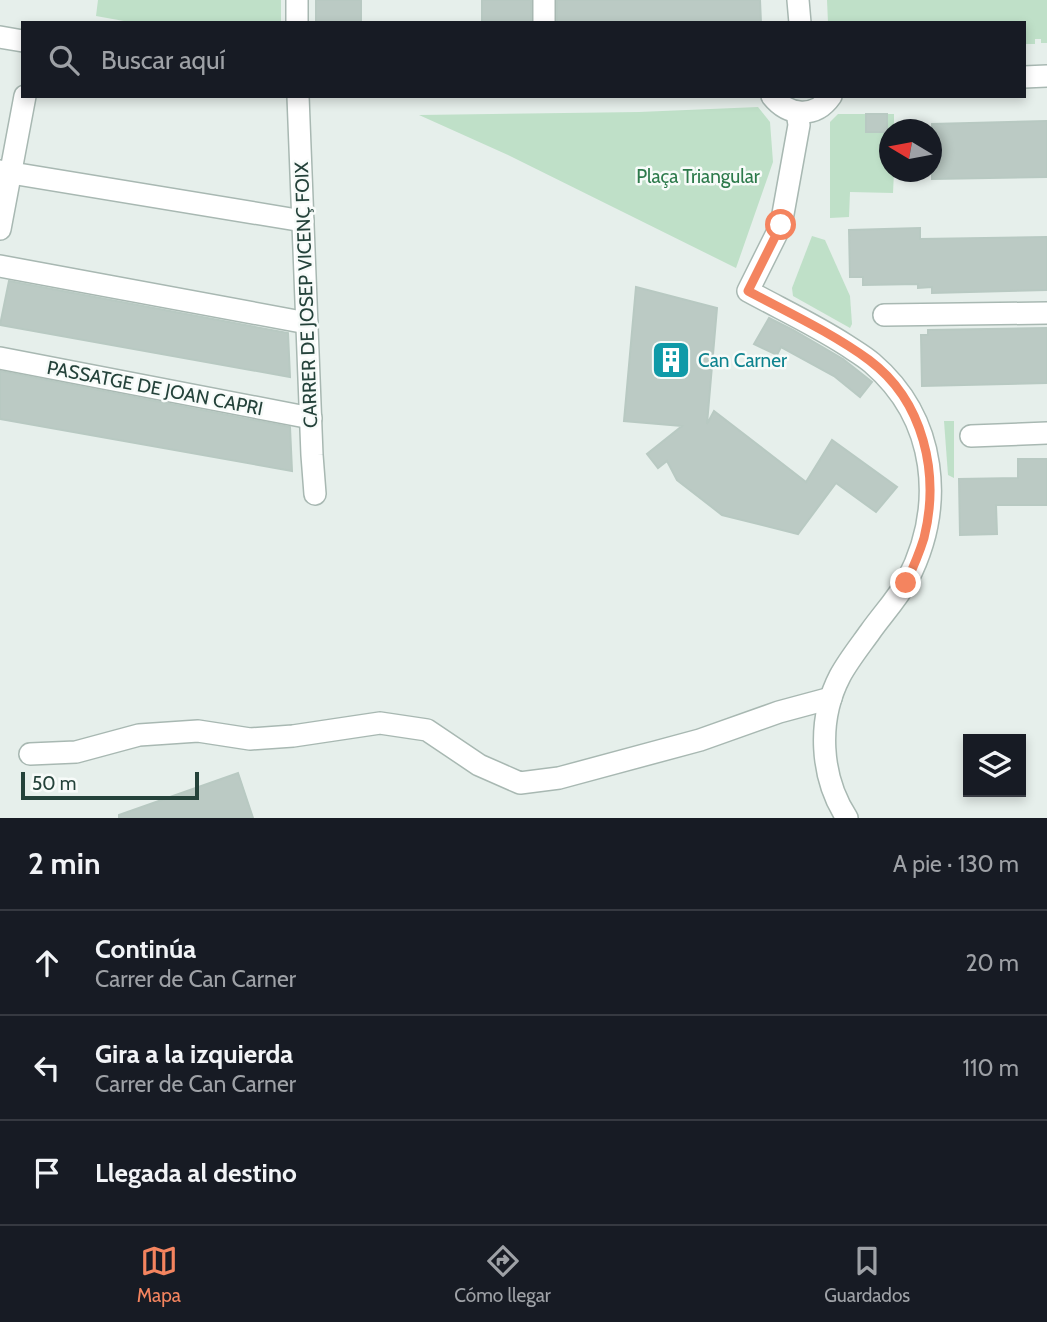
<!DOCTYPE html>
<html lang="es">
<head>
<meta charset="utf-8">
<style>
  body { margin:0; font-family:Cabin,sans-serif; background:#20242c; color:#f1f3f6 }
  .controls { position:absolute; right:21px; bottom:21px; display:grid; overflow:hidden; border-radius:0px; box-shadow:0 4px 10px #0003 }
  .controls button { width:63px; height:63px; display:grid; place-items:center; padding:0; border:0; border-bottom:2px solid #363941; background:#171b24; color:#f1f3f6; font:35px sans-serif }
  .compass { position:absolute; left:879px; top:119px; width:63px; height:63px; border-radius:50%; background:#171b24; box-shadow:0 4px 10px #0003; rotate:280deg }
  .scale { position:absolute; left:21px; bottom:18px; width:178px; box-sizing:border-box; padding-left:7px; border:4px solid #24423a; border-top:0; font-size:19px; line-height:24px; white-space:nowrap; color:#24423a; -webkit-text-stroke:5px #f7fbf9; paint-order:stroke }
  .stop { position:absolute; width:21px; height:21px; margin:-16px; border:5px solid #f4845f; border-radius:50%; background:#fff }
  .stop.end { background:#f4845f; border-color:#fff; box-shadow:0 2px 7px #0008 }
  .list { margin:0; padding:0; list-style:none }
  h2 { display:flex; justify-content:space-between; align-items:center; height:91px; margin:0; padding:0 28px; font-size:30px }
  h2 small { font-size:23px; font-weight:400; color:#9ea1a6 }
  .list li { display:grid; grid-template-columns:46px 1fr auto; gap:21px; align-items:center; box-sizing:border-box; height:105px; padding:0 28px; border-top:2px solid #363941 }
  .list b { display:block; font-size:26px; white-space:nowrap }
  .list p { margin:0; font-size:23px; white-space:nowrap; color:#9ea1a6 }
  .list em { font-size:23px; font-style:normal; color:#9ea1a6 }
  .icon { flex:none; width:38px; height:38px; fill:none; stroke:currentColor; stroke-width:2; stroke-linecap:round; stroke-linejoin:round }
  .map { position:relative; flex:none; width:1047px; height:818px; overflow:hidden }
  .search { position:absolute; background:#171b24; box-shadow:0 4px 10px #0003; left:21px; right:21px; top:21px; height:77px; display:flex; align-items:center; gap:18px; box-sizing:border-box; padding:0 24px; border-radius:0px; color:#9ea1a6; font-size:26px }
  .sheet { height:406px; background:#171b24 }
  nav { display:flex; justify-content:space-around; align-items:center; box-sizing:border-box; height:98px; border-top:2px solid #363941; background:#171b24; font-size:19px; color:#9ea1a6 }
  nav a { display:grid; justify-items:center; gap:4px }
  nav .on { color:#f4845f }
  .map>svg:first-child { display:block }
  .green { fill:#bfe0c8 }
  .building { fill:#bbcac4; stroke:#b8c9c2; stroke-width:2 }
  .lines { fill:none; stroke-linecap:round; stroke-linejoin:round }
  .minor-casing { stroke:#a8b8b2; stroke-width:24 }
  .minor { stroke:#fff; stroke-width:21 }
  .route { stroke:#f4845f; stroke-width:9 }
  .labels { text-anchor:middle; dominant-baseline:central; stroke-width:5; stroke-linejoin:round; paint-order:stroke }
  .park-label { font-size:19px; fill:#2d7a4b; stroke:#f7fbf9 }
  .street-label { font-size:19px; fill:#24423a; stroke:#f7fbf9 }
  .culture-label { font-size:19px; fill:#0d838f; stroke:#f7fbf9; text-anchor:start }
</style>
</head>
<body>
<div class="map">
<svg width="1047" height="818" viewBox="0 0 1047 818">
  <rect width="100%" height="100%" fill="#e6efeb"/>
  <!-- green -->
  <g class="green">
    <path d="M 98,0 L 281,0 L 281,23 L 135,23 L 96,16 Z"/>
    <path d="M 827,0 L 1047,0 L 1047,43 L 1041,43 L 1041,39 L 1035,39 L 1035,44 L 1024,44 L 1024,23 L 828,23 Z"/>
    <path d="M 758,107 L 770,122 L 773,162 L 736,268 L 508,155 L 419,115 L 639,112 Z"/>
    <path d="M 838,114 L 866,114 L 866,132 L 887,114 L 894,114 L 894,129 L 890,130 L 890,172 L 894,172 L 893,193 L 850,192 L 849,217 L 830,218 L 830,122 Z"/>
    <path d="M 812,236 L 825,240 L 850,296 L 852,324 L 850,328 L 793,296 L 792,288 Z"/>
    <path d="M 944,421 L 954,421 L 954,478 L 948,475 Z"/>
  </g>
  <!-- building -->
  <g class="building">
    <rect x="316" y="0" width="45" height="23"/>
    <rect x="482" y="0" width="49" height="23"/>
    <path d="M 557,0 L 760,0 L 761,23 L 557,23 Z"/>
    <rect x="866" y="114" width="21" height="18"/>
    <path d="M 1047,121 L 1047,177 L 932,179 L 932,124 Z"/>
    <path d="M 920,228 L 920,239 L 1047,237 L 1047,290 L 932,293 L 932,287 L 918,288 L 918,284 L 863,285 L 863,277 L 850,277 L 849,230 Z"/>
    <path d="M 9,281 L 288,333 L 290,377 L 0,325 Z"/>
    <path d="M 636,287 L 717,308 L 707,424 L 714,411 L 806,482 L 832,440 L 897,487 L 876,512 L 836,483 L 798,534 L 722,515 L 677,480 L 667,461 L 658,468 L 647,454 L 682,426 L 624,421 Z"/>
    <path d="M 769,318 L 793,330 L 843,359 L 872,382 L 860,397 L 834,376 L 781,347 L 777,355 L 754,344 Z"/>
    <path d="M 1047,328 L 1047,383 L 922,386 L 921,335 L 928,335 L 928,330 Z"/>
    <path d="M 0,371 L 290,427 L 292,471 L 0,419 Z"/>
    <path d="M 1018,459 L 1047,459 L 1047,505 L 996,505 L 997,534 L 960,535 L 959,479 L 1018,478 Z"/>
    <path d="M 238,773 L 253,818 L 119,818 L 119,815 Z"/>
  </g>
  <g class="lines">
    <!-- minor casing -->
    <g class="minor-casing">
      <g id="minor">
        <path d="M 297,0 L 297,23"/>
        <path d="M 544,0 L 544,23"/>
        <path d="M 798,0 L 800,23"/>
        <path d="M 0,37 L 23,41"/>
        <path d="M 1024,77 L 1047,76"/>
        <path d="M 298,96 L 312,455 L 315,494"/>
        <path d="M 772,96 C 788,116 815,119 831,96"/>
        <path d="M 797,112 L 799,125 L 781,225 L 748,291 C 781,309 815,325 846,345 C 855,351 864,356 872,363 C 937,419 946,506 907,581 C 897,599 882,615 870,632 C 860,646 848,661 840,676 C 817,720 820,777 847,818"/>
        <path d="M 0,171 L 303,221"/>
        <path d="M 0,229 L 25,96"/>
        <path d="M 0,266 L 307,323"/>
        <path d="M 884,315 L 1047,313"/>
        <path d="M 0,358 L 311,418"/>
        <path d="M 971,436 L 1047,433"/>
        <path d="M 30,754 L 76,752 L 139,735 L 198,731 L 250,739 L 293,736 L 380,723 L 427,730 L 479,765 L 520,783 L 559,778 L 700,740 L 779,712 L 831,698"/>
      </g>
    </g>
    <!-- minor -->
    <use href="#minor" class="minor"/>
  </g>
  <g class="lines">
    <!-- route -->
    <path class="route" d="M 781,225 L 748,291 C 789,313 832,333 869,360 C 924,401 940,474 924,538 C 919,554 913,568 906,583"/>
  </g>
  <!-- icons -->
  <defs>
    <g id="building-square" transform="scale(2.0125)"><rect x="-9" y="-9" width="18" height="18" rx="4" fill="#0f9aa8" stroke="#f7fbf9"/><path d="M-4-6H4V6H1V3H-1V6H-4ZM-2.5-4.3h1.7v1.8h-1.7ZM.8-4.3h1.7v1.8H.8ZM-2.5-1h1.7V.8h-1.7ZM.8-1h1.7V.8H.8Z" fill="#fff"/></g>
  </defs>
  <g fill-rule="evenodd">
    <use href="#building-square" x="671" y="360"/>
  </g>
  <g class="labels">
    <!-- park labels -->
    <g class="park-label">
      <text x="698" y="176">Plaça Triangular</text>
    </g>
    <!-- street labels -->
    <g class="street-label">
      <text transform="translate(306 295) rotate(-92)">CARRER DE JOSEP VICENÇ FOIX</text>
      <text transform="translate(155 388) rotate(11)">PASSATGE DE JOAN CAPRI</text>
    </g>
    <!-- culture labels -->
    <g class="culture-label">
      <text x="698" y="360">Can Carner</text>
    </g>
  </g>
</svg>
<div class="controls">
<button><svg class="icon" aria-label="layers" viewBox="0 0 24 24"><path d="M12 4l9 5-9 5-9-5zM3 14l9 5 9-5"/></svg></button>
</div>
<svg class="compass" viewBox="-18 -18 36 36"><path d="M0-13l5 13h-10z" fill="#e53935"/><path d="M0 13l5-13h-10z" fill="#9ea1a6"/></svg>
<div class="scale">50 m</div>
<div class="stop" style="left:781px;top:225px"></div>
<div class="stop end" style="left:906px;top:583px"></div>
<div class="search"><svg class="icon" aria-label="search" viewBox="0 0 24 24"><circle cx="10" cy="10" r="6"/><path d="M15 15l6 6"/></svg>Buscar aquí</div>
</div>
<section class="sheet">
<h2>2 min<small>A pie · 130 m</small></h2>
<ul class="list">
<li><svg class="icon" aria-label="ahead" viewBox="0 0 24 24"><path d="M12 20V5M6 11l6-6 6 6"/></svg><div><b>Continúa</b><p>Carrer de Can Carner</p></div><em>20 m</em></li>
<li><svg class="icon" aria-label="left" viewBox="0 0 24 24"><path d="M17 20v-9H6M10 6l-5 5 5 5"/></svg><div><b>Gira a la izquierda</b><p>Carrer de Can Carner</p></div><em>110 m</em></li>
<li><svg class="icon" aria-label="arrive" viewBox="0 0 24 24"><path d="M6 21V4h12l-3 4 3 4H6"/></svg><div><b>Llegada al destino</b></div></li>
</ul>
</section>
<nav>
<a class="on"><svg class="icon" aria-label="map" viewBox="0 0 24 24"><path d="M3 6l6-2 6 2 6-2v14l-6 2-6-2-6 2zM9 4v14M15 6v14"/></svg>Mapa</a>
<a><svg class="icon" aria-label="directions" viewBox="0 0 24 24"><path d="M12 3l9 9-9 9-9-9zM9 14v-3h6M13 9l2 2-2 2"/></svg>Cómo llegar</a>
<a><svg class="icon" aria-label="saved" viewBox="0 0 24 24"><path d="M7 4h10v16l-5-4-5 4z"/></svg>Guardados</a>
</nav>
</body>
</html>
